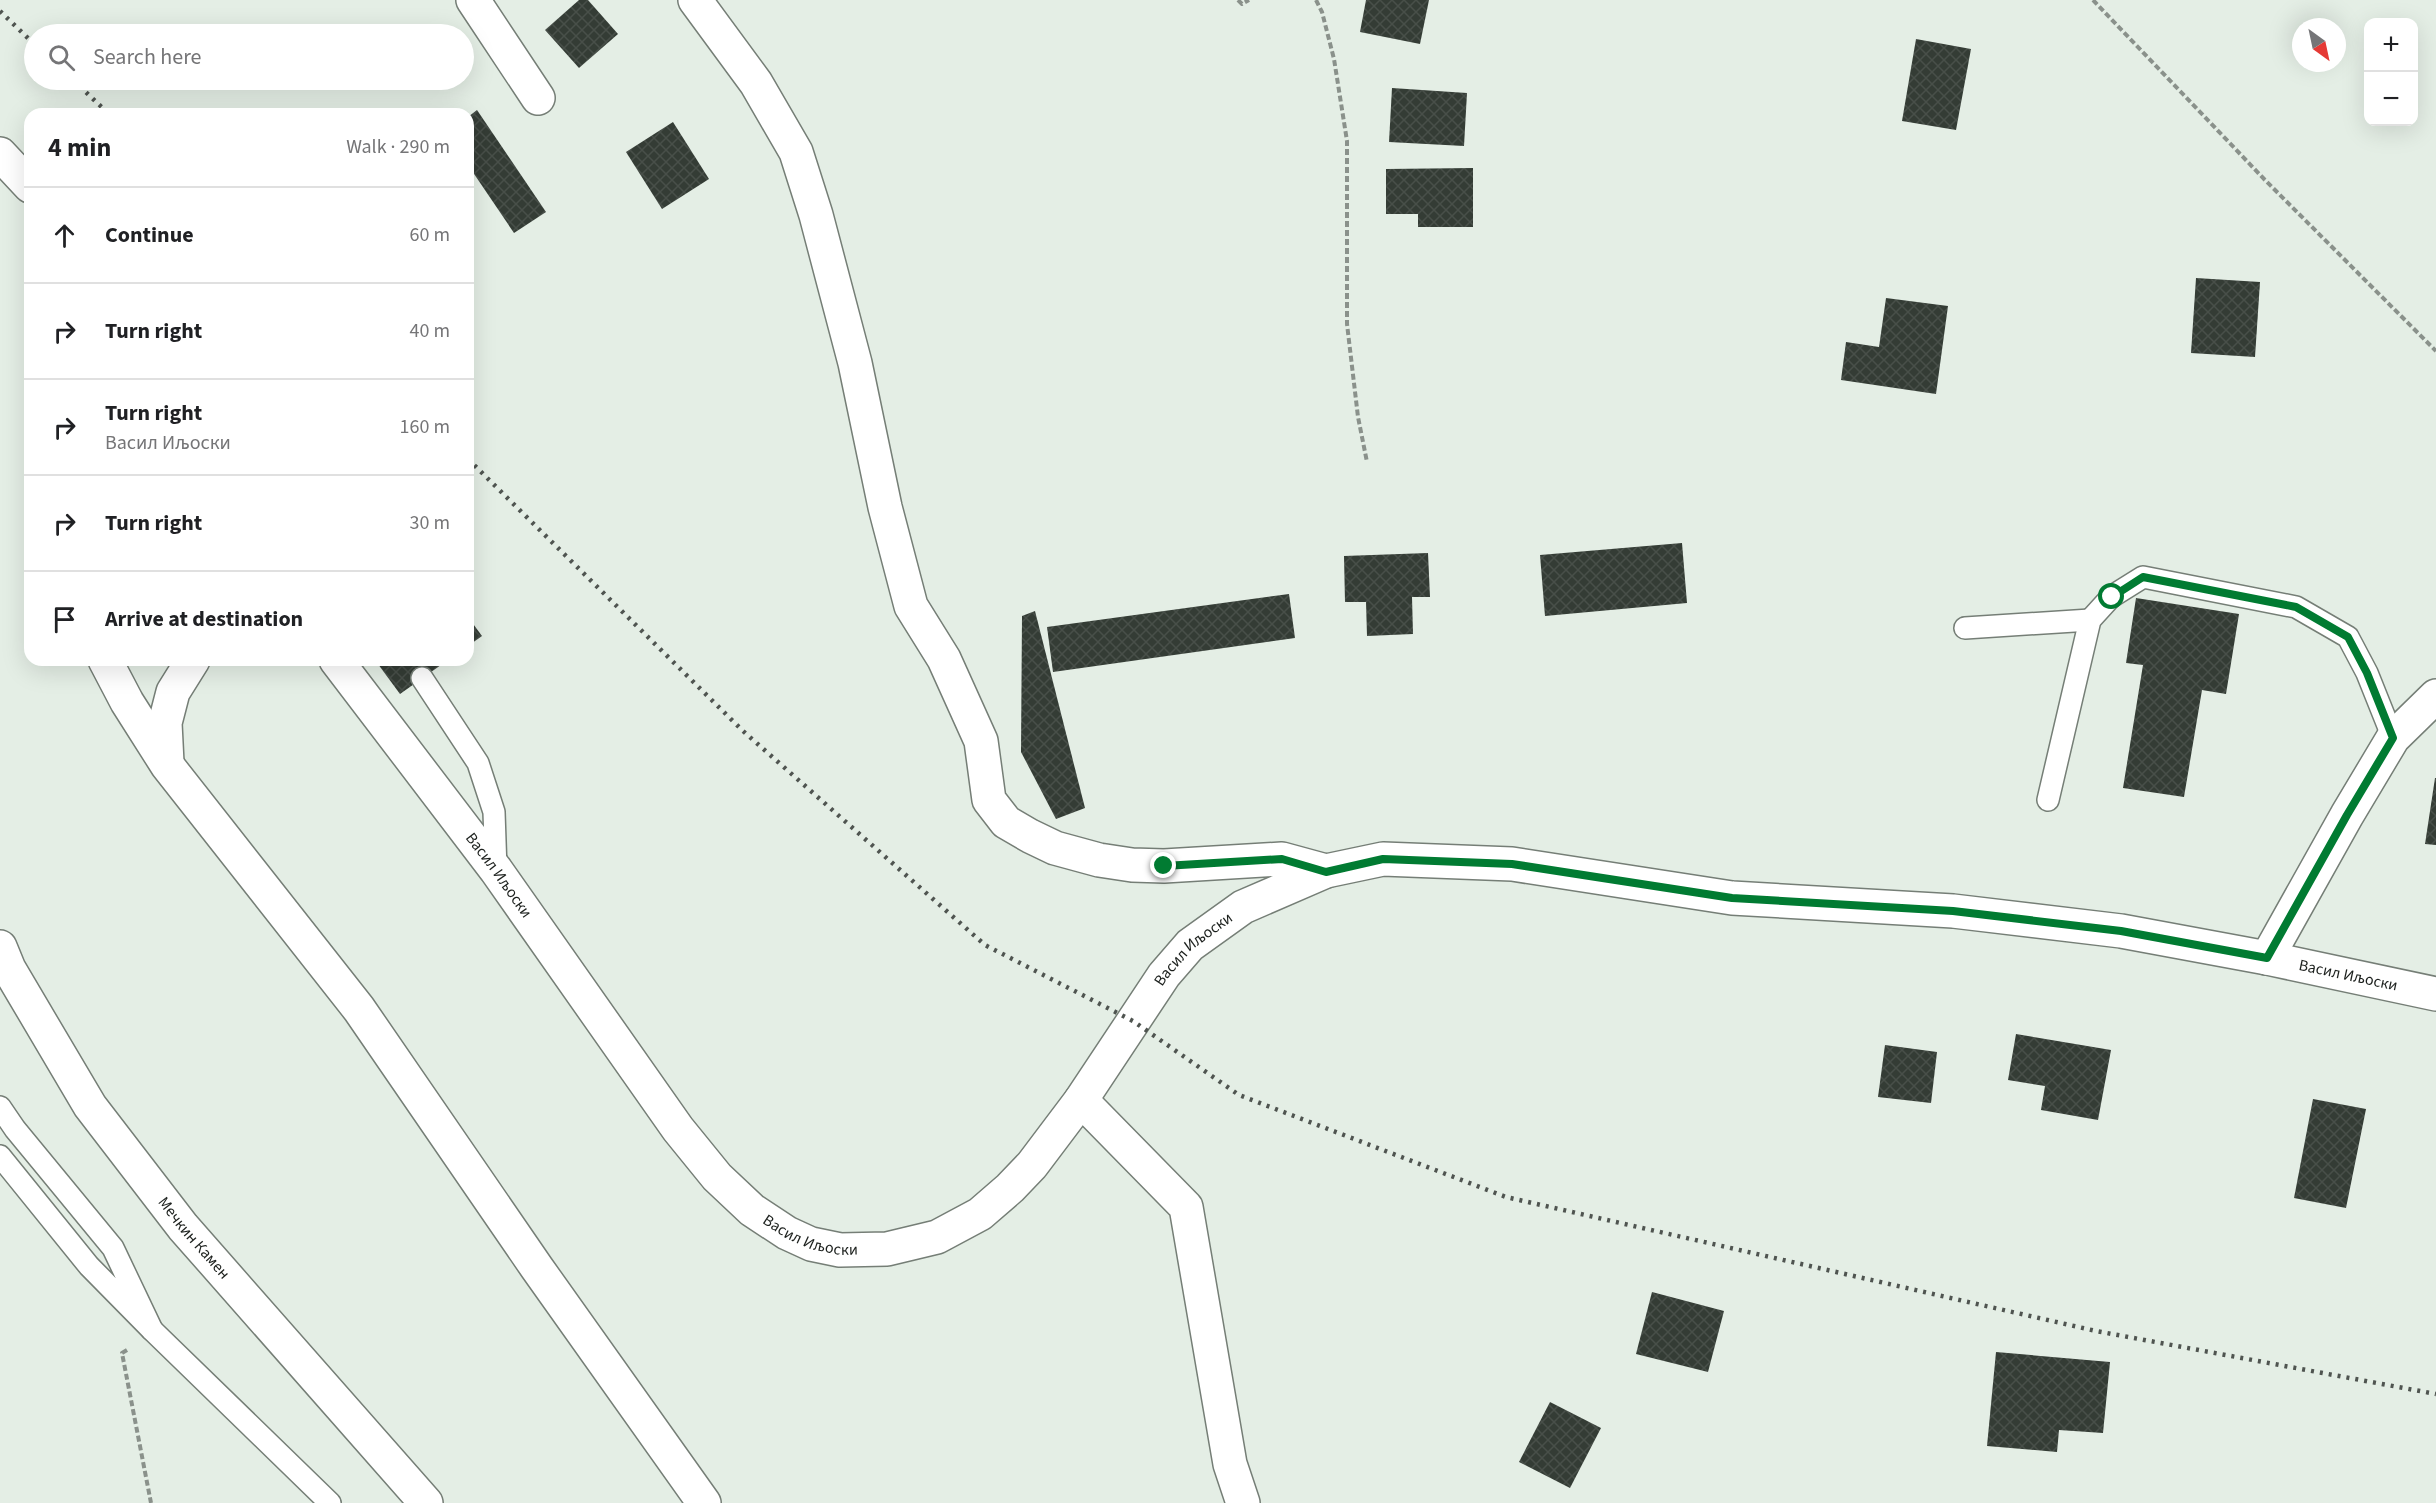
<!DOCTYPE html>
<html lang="en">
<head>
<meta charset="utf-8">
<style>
  body { margin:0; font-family:"Source Sans 3",sans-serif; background:#f2f2f2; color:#202124 }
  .controls { position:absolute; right:18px; top:18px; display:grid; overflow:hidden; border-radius:12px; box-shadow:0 6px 24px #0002 }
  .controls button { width:54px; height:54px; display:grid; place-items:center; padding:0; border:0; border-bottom:2px solid #e0e0e0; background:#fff; color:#202124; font:30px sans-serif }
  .compass { position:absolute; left:2292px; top:18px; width:54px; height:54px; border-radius:50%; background:#fff; box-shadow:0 6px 24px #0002; rotate:147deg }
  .stop { position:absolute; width:18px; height:18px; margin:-14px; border:4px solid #017b32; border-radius:50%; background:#fff }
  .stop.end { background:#017b32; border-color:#fff; box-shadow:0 2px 6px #0008 }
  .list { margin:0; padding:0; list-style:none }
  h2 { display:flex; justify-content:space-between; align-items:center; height:78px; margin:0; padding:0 24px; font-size:26px }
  h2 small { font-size:20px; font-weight:400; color:#757577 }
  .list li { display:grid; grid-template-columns:39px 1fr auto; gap:18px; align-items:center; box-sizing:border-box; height:96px; padding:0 24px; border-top:2px solid #e0e0e0 }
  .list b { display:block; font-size:22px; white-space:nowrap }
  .list p { margin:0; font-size:20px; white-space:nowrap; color:#757577 }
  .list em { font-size:20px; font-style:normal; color:#757577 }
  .icon { flex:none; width:33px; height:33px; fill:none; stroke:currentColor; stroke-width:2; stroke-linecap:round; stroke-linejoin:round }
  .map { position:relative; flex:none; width:2436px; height:1503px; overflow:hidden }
  .search { position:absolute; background:#fff; box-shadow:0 6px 24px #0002; left:24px; top:24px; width:450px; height:66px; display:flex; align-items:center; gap:15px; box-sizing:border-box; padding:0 21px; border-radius:33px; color:#757577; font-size:22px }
  .panel { position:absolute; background:#fff; box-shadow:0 6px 24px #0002; left:24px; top:108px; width:450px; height:558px; border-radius:18px }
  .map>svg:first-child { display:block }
  .building { fill:url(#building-cross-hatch) }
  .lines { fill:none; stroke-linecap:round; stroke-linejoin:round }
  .service-casing { stroke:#757e76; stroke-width:24 }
  .minor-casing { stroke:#757e76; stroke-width:36 }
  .tertiary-casing { stroke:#757e76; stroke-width:36 }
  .secondary-casing { stroke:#757e76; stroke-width:36 }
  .path { stroke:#8a918b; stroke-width:4; stroke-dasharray:6 3; stroke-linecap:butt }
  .service { stroke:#fff; stroke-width:21 }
  .minor { stroke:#fff; stroke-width:33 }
  .tertiary { stroke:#fff; stroke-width:33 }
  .secondary { stroke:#fff; stroke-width:33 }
  .rail { stroke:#4f5450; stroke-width:4.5; stroke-dasharray:3 6; stroke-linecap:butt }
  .route { stroke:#017b32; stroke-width:8 }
  .labels { text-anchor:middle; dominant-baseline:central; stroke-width:6; stroke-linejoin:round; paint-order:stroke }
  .street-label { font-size:16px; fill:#1c201d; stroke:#fff }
</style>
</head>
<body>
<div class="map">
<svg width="2436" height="1503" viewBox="0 0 2436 1503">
  <defs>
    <pattern id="building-cross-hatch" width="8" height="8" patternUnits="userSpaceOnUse" patternTransform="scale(1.5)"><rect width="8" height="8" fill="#343c35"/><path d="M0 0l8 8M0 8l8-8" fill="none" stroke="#484f49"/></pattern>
  </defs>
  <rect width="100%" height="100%" fill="#e4eee5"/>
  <!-- building -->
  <g class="building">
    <path d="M 579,0 L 588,0 L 618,34 L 579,68 L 545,30 Z"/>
    <path d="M 1366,0 L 1429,0 L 1420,44 L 1360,32 Z"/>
    <path d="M 1916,39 L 1971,49 L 1956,130 L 1902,121 Z"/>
    <path d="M 1392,88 L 1467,93 L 1464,146 L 1389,142 Z"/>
    <path d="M 477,110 L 546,212 L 514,233 L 468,165 L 468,117 Z"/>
    <path d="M 673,122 L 709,179 L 662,209 L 626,152 Z"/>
    <path d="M 1473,168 L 1473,227 L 1418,227 L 1418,214 L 1386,214 L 1386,169 Z"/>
    <path d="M 2196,278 L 2260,282 L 2255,357 L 2191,353 Z"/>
    <path d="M 1886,298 L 1948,306 L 1936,394 L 1841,380 L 1846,342 L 1879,347 Z"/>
    <path d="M 1682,543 L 1687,603 L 1545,616 L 1540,555 Z"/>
    <path d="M 1428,553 L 1430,597 L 1412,597 L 1413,634 L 1367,636 L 1366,602 L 1345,602 L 1344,556 Z"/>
    <path d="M 1289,594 L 1295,638 L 1053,672 L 1047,627 Z"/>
    <path d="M 2136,598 L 2239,614 L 2226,694 L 2202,690 L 2184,797 L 2123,788 L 2143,665 L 2126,663 Z"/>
    <path d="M 1035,611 L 1085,808 L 1056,819 L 1021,752 L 1022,616 Z"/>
    <path d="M 468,617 L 482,636 L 468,646 Z"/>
    <path d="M 375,660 L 448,660 L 400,694 Z"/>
    <path d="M 2435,778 L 2436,778 L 2436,845 L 2425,844 Z"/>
    <path d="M 2016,1034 L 2111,1050 L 2098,1120 L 2041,1110 L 2045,1086 L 2008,1080 Z"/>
    <path d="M 1885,1045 L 1937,1052 L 1931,1103 L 1878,1097 Z"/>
    <path d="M 2313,1099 L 2366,1109 L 2346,1208 L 2294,1198 Z"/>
    <path d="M 1652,1292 L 1724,1311 L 1708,1372 L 1636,1354 Z"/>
    <path d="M 1996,1352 L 2110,1362 L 2103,1433 L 2059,1430 L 2057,1452 L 1987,1446 Z"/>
    <path d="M 1550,1402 L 1601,1428 L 1570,1488 L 1519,1462 Z"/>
  </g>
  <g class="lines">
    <!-- service casing -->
    <g class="service-casing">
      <g id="service">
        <path d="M 1965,628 L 2090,620"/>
        <path d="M 422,678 L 478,763 L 494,812 L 496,870"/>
        <path d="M 2048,800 L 2090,620 L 2111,597 L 2143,577 L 2296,607 L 2348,637 L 2367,673 L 2393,738"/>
        <path d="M 0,1107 L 15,1129 L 113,1248 L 152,1330 L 89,1266 L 0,1156"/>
        <path d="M 152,1330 L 330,1503"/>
      </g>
    </g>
    <!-- minor casing -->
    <g class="minor-casing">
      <g id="minor">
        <path d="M 473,0 L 538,98"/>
        <path d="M 695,0 L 756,83 L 796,152 L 816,215 L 855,363 L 885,507 L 911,606 L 944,659 L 981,741 L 989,800 L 1006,822 L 1030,836 L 1055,848 L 1099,860 L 1132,865 L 1164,866 L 1282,859 L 1326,871"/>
        <path d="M 2267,958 L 2347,815 L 2393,738 L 2436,696"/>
        <path d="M 1081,1100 L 1186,1207 L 1230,1464 L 1243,1503"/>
      </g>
    </g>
    <!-- tertiary casing -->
    <g class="tertiary-casing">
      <g id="tertiary">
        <path id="s1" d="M 0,947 L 9,969 L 90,1106 L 183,1227 L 426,1503"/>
      </g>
    </g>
    <!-- secondary casing -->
    <g class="secondary-casing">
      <g id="secondary">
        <path d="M 0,154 L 30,186"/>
        <path d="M 105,660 L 127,702 L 167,765 L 359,1009 L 537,1268 L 704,1503"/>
        <path id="s2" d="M 336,660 L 496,870 L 678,1129 L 717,1177 L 752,1210 L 787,1233 L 811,1244 L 840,1250 L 887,1249 L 937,1237 L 980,1214 L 1010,1188 L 1032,1165 L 1081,1100 L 1164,975 L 1190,945 L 1243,907 L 1326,871 L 1383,859 L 1512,864 L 1732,898 L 1953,911 L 2121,931 L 2267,958 L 2436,994"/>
        <path d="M 167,763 L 165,723 L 173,692 L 193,660"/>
      </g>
    </g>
    <!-- path -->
    <g class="path">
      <path d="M 1238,0 L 1242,4 L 1249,0"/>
      <path d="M 1316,0 L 1322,12 L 1334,59 L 1347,141 L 1347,324 L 1358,417 L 1367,462"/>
      <path d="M 2093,0 L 2265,180 L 2436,351"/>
      <path d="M 127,1350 L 122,1353 L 151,1503"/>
    </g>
    <!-- service -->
    <use href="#service" class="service"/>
    <!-- minor -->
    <use href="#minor" class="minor"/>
    <!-- tertiary -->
    <use href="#tertiary" class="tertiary"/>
    <!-- secondary -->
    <use href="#secondary" class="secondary"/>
    <!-- rail -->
    <g class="rail">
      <path d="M 0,11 L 34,44"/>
      <path d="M 73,80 L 109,114"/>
      <path d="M 468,459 L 743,731 L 985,945 L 1133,1021 L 1239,1095 L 1506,1197 L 2096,1331 L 2436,1394"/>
    </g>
  </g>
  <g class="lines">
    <!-- route -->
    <path class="route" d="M 1164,866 L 1282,859 L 1326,872 L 1383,859 L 1512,864 L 1732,898 L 1953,911 L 2121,931 L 2267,958 L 2347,815 L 2393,738 L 2367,673 L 2348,637 L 2296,607 L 2143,577 L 2112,597"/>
  </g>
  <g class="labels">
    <!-- street labels -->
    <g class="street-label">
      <text stroke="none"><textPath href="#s2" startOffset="270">Васил Иљоски</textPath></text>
      <text stroke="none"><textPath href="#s2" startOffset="1278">Васил Иљоски</textPath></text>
      <text stroke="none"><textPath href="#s2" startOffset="2466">Васил Иљоски</textPath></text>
      <text stroke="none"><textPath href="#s2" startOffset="756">Васил Иљоски</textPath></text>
      <text stroke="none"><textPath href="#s1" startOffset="351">Мечкин Камен</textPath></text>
    </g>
  </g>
</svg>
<div class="controls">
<button>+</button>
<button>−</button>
</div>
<svg class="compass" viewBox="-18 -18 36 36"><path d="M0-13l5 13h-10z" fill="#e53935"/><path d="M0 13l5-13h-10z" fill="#757577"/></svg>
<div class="stop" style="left:2112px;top:597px"></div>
<div class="stop end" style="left:1164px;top:866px"></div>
<div class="search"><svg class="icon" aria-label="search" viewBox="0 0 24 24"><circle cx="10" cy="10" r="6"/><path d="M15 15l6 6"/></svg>Search here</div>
<section class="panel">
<h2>4 min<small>Walk · 290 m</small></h2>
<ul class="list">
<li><svg class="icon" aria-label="ahead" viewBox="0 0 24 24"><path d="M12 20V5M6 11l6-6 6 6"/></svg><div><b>Continue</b></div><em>60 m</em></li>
<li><svg class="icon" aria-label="right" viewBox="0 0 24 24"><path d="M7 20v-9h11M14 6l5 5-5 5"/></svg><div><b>Turn right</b></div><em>40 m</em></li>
<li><svg class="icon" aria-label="right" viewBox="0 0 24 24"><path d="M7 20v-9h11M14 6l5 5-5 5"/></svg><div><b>Turn right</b><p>Васил Иљоски</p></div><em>160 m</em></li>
<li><svg class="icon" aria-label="right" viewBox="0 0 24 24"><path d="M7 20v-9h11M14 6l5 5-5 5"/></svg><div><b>Turn right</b></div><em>30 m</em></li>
<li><svg class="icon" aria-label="arrive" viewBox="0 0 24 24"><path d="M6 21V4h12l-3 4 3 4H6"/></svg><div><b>Arrive at destination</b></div></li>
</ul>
</section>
</div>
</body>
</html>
